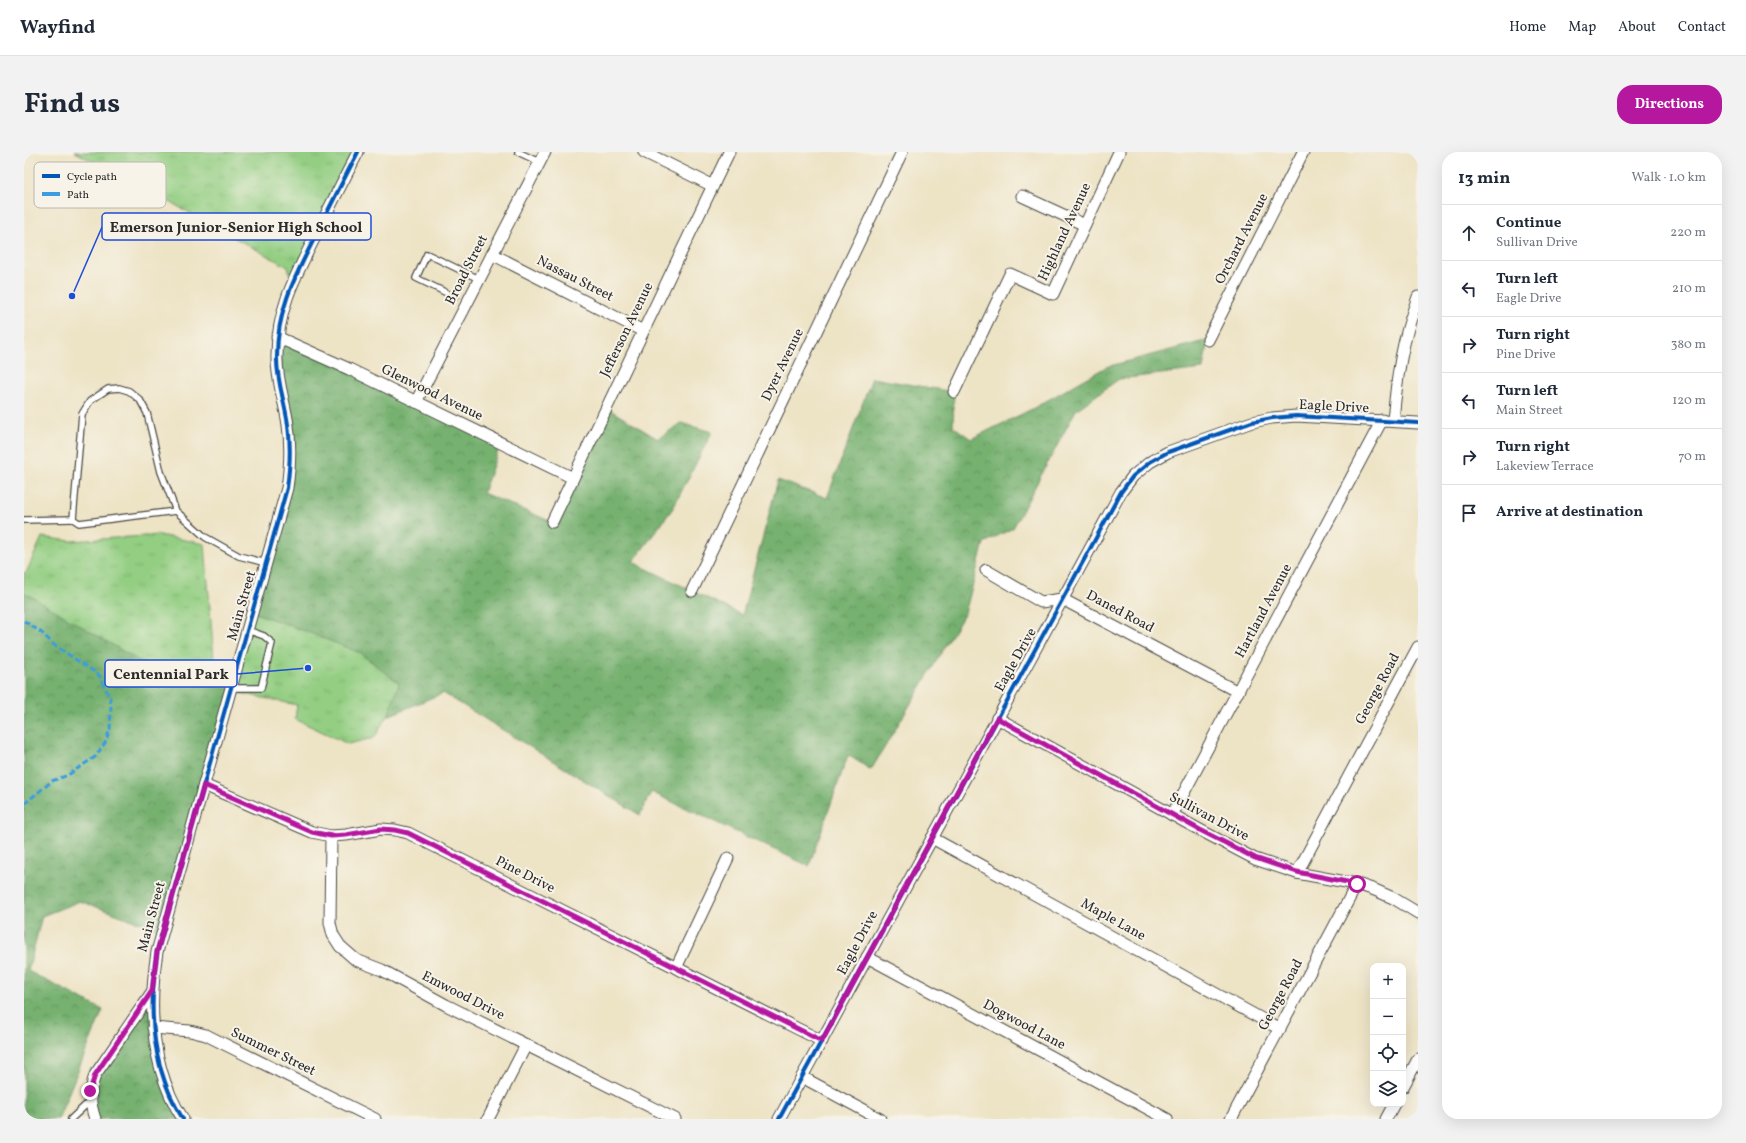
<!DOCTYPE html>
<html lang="en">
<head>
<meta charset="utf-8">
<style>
  body { margin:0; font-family:Vollkorn,serif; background:#f2f2f3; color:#1f2937 }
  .controls { position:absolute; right:12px; bottom:12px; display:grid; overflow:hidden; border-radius:8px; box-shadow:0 4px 16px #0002 }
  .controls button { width:36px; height:36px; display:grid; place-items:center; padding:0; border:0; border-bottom:1px solid #e0e1e3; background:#fff; color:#1f2937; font:20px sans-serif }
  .stop { position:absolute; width:12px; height:12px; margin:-9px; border:3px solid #b5179e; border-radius:50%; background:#fff }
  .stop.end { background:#b5179e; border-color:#fff; box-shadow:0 1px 4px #0008 }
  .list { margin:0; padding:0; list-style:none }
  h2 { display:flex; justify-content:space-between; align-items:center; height:52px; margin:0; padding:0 16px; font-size:17px }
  h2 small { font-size:13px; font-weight:400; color:#747a83 }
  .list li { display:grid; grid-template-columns:26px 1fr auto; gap:12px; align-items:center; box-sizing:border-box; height:56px; padding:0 16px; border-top:1px solid #e0e1e3 }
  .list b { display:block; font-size:15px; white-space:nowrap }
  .list p { margin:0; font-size:13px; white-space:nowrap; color:#747a83 }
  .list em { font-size:13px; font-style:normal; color:#747a83 }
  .icon { flex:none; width:22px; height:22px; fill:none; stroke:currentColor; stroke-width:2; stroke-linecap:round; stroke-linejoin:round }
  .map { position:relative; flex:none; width:1394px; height:967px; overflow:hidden; border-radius:16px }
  header { display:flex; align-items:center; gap:24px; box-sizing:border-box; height:56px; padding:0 20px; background:#fff; border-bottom:1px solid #e0e1e3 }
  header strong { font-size:19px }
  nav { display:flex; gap:22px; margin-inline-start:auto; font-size:14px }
  .intro { display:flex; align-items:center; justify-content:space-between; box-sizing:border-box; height:96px; padding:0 24px }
  h1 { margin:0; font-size:28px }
  .button { padding:10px 18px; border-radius:16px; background:#b5179e; color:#fff; font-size:14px; font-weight:700 }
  main { display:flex; gap:24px; padding:0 24px }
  aside { flex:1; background:#fff; border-radius:16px; box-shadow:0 4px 16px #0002 }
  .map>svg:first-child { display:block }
  .forest { fill:url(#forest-crowns); stroke:#506e4e }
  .park { fill:url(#park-tufts); stroke:#5f7c56 }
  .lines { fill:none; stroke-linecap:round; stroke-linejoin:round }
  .lane-casing { stroke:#484742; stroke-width:8 }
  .street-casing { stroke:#484742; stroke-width:13 }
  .lane { stroke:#fff; stroke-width:5.5 }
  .street { stroke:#fff; stroke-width:11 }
  .quiet { stroke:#3d9ce1; stroke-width:3; stroke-dasharray:6 3; stroke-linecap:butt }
  .cycleway-casing { stroke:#f7f3e8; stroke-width:6 }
  .cycleway { stroke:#0057b8; stroke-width:4 }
  .route { stroke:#b5179e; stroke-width:5 }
  .labels { text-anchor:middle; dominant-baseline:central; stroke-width:4; stroke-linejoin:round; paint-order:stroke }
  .street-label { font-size:14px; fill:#2b2b2b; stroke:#f7f3e8 }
  .key { fill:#f7f3e8; stroke:#bab7af; stroke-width:1 }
  .key-label { font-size:11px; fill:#2b2b2b }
  .leader { fill:none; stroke:#1d4ed8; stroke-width:1.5 }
  .callout-dot { fill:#1d4ed8; stroke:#f7f3e8; stroke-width:1.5 }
  .callout { fill:#f7f3e8; stroke:#1d4ed8; stroke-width:1.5 }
  .callout-label { font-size:15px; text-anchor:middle; font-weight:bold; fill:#2b2b2b }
</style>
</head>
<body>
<header>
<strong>Wayfind</strong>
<nav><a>Home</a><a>Map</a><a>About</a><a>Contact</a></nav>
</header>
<div class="intro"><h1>Find us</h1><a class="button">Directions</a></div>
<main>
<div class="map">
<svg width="1394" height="967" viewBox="0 0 1394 967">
  <defs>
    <pattern id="forest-crowns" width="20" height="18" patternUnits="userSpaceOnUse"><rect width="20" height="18" fill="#76b170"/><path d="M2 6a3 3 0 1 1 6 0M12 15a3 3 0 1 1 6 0" fill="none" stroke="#61905c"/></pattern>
    <pattern id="park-tufts" width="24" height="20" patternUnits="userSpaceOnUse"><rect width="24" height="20" fill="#93ce82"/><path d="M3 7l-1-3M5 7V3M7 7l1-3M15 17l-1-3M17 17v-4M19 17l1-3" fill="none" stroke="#7fb170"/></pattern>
  </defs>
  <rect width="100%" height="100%" fill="#f7f3e8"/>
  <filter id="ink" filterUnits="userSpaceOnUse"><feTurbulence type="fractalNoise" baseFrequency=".025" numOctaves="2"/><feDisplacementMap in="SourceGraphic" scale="8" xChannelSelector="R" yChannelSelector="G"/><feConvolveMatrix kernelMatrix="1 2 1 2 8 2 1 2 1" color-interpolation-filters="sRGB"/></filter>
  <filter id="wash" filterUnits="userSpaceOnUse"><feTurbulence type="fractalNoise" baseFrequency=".012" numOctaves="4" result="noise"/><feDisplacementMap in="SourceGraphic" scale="16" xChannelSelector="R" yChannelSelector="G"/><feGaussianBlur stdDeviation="0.9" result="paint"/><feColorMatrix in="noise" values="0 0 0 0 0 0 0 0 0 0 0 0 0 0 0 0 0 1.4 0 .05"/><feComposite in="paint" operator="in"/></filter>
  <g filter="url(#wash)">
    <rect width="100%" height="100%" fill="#ede3c5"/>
    <!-- forest -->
    <g class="forest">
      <path d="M 253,185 L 477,291 L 459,341 L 528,370 L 583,256 L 634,287 L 657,271 L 688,280 L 649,356 L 609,410 L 718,463 L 754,328 L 803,346 L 848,226 L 930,240 L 929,274 L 947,287 L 1008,257 L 1082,215 L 1184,188 L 1179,217 L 1095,227 L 1052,258 L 989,376 L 960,391 L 941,461 L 847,618 L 824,603 L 785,714 L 627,640 L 616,663 L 419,541 L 364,564 L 375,531 L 336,501 L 281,479 L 228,460 L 266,315 Z"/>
      <path d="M 0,440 L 124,514 L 207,537 L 139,779 L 56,749 L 18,764 L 4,819 L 79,858 L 34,967 L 0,967 Z"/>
      <path d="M 128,839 L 129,876 L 159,967 L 71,967 L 66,939 Z"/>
    </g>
    <!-- park -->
    <g class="park">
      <path d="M 51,0 L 334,0 L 268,129 L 264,115 L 133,43 Z"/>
      <path d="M 135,383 L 181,392 L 192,533 L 124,514 L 0,440 L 0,420 L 2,421 L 18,385 L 47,389 Z"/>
      <path d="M 228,460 L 281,479 L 336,501 L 375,531 L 364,564 L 350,586 L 324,592 L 271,567 L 273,553 L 206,539 Z"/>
    </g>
  </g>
  <g filter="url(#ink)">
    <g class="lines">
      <!-- lane casing -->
      <g class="lane-casing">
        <g id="lane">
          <path d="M 494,0 L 515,10"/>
          <path d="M 431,145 L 392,126 L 403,102 L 455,127"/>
          <path d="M 152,359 L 55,371 L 49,367 L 58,262 L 66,249 L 84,237 L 95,236 L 105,239 L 116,248 L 123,261 L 137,320 L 152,359 L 181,385 L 215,404 L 242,411"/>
          <path d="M 0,368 L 49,367"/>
          <path d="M 207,536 L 237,536 L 248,491 L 240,484 L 223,478"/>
          <path d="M 47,967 L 65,950"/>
        </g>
      </g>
      <!-- street casing -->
      <g class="street-casing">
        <g id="street">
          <path d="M 620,0 L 689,34"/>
          <path d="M 998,44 L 1061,73"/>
          <path d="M 468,102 L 619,179"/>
          <path d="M 253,185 L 325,217 L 549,326"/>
          <path d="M 1184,188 L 1279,0"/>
          <path d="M 930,240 L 986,122 L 1029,142 L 1095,0"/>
          <path d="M 392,250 L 521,0"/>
          <path d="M 1369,269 C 1373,223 1378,189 1394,145"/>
          <path d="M 528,370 L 705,0"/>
          <path d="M 962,418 L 1017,450 L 1038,447 L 1214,540"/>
          <path d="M 668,439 L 878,0"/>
          <path d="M 973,566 L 1176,678 L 1231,707 L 1273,721 L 1333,732 L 1351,738 L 1369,746 L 1394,761"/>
          <path d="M 180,633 L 288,680 L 307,684 L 322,683 L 357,677 L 371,678 L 384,681 L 798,889"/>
          <path d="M 1148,663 L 1358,268"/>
          <path d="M 307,684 L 306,771 L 309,783 L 316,794 L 332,808 L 358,818 L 422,853 L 651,967"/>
          <path d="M 908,686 L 1256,877"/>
          <path d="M 1273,721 L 1394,495"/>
          <path d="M 843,805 L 1143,967"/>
          <path d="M 652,816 L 704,706"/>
          <path d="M 129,876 L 166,879 L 182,883 L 351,967"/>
          <path d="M 778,925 L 856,967"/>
          <path d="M 1379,935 L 1394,907"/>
          <path d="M 71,967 C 65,948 65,942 71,923 L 128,840"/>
          <path d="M 159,967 C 127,917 124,857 133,800 L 263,336 C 266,315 267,294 264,273 C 261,250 252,227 253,204 C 253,156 272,123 293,81 C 306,54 320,27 334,0"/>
          <path d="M 464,967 L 502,893"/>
          <path d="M 755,967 L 1097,340 L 1109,324 L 1126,310 L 1144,300 L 1228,270 L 1248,266 L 1272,264 L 1394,271"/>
          <path d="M 1207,967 L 1333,732"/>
          <path d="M 1362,967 L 1370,952"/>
        </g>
      </g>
      <!-- lane -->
      <use href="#lane" class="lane"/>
      <!-- street -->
      <use href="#street" class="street"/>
      <!-- quiet -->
      <path class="quiet" d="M 0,469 L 18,481 L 30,493 L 75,523 L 86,546 L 87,556 L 86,577 L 81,591 L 71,605 L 44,623 L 28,629 L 0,652"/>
      <!-- cycleway casing -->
      <g class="cycleway-casing">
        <g id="cycleway">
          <path d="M 159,967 C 127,917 124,857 133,800 L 263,336 C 266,315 267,294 264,273 C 261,250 252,227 253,204 C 253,156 272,123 293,81 C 306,54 320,27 334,0"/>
          <path d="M 755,967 L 1097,340 L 1109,324 L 1126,310 L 1144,300 L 1228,270 L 1248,266 L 1272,264 L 1394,271"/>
        </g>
      </g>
      <!-- cycleway -->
      <use href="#cycleway" class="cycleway"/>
    </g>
  </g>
  <g class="lines" filter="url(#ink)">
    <!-- route -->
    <path class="route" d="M 66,939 L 71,923 L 128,839 L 133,800 L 180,633 L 288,680 L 307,684 L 322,683 L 357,677 L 371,678 L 384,681 L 798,889 L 973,566 L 1176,678 L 1231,706 L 1273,720 L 1333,732"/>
  </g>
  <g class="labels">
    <!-- street labels -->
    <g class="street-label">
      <text transform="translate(1041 80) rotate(-65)">Highland Avenue</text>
      <text transform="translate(1218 87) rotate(-63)">Orchard Avenue</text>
      <text transform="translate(443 118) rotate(-63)">Broad Street</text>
      <text transform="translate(551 127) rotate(27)">Nassau Street</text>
      <text transform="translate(603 178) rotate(-64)">Jefferson Avenue</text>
      <text transform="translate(759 213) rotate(-64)">Dyer Avenue</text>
      <text transform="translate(408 241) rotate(26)">Glenwood Avenue</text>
      <text transform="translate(1310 255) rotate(3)">Eagle Drive</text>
      <text transform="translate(218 454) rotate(-74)">Main Street</text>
      <text transform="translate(1240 459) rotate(-62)">Hartland Avenue</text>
      <text transform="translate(1096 460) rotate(28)">Daned Road</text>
      <text transform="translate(992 508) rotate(-61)">Eagle Drive</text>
      <text transform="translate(1354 537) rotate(-62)">George Road</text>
      <text transform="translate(1185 665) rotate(28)">Sullivan Drive</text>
      <text transform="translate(501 723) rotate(27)">Pine Drive</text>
      <text transform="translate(128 765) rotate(-75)">Main Street</text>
      <text transform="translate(1089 768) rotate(29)">Maple Lane</text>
      <text transform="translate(834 791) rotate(-62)">Eagle Drive</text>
      <text transform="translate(1257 843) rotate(-62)">George Road</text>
      <text transform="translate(439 844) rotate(27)">Emwood Drive</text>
      <text transform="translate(1000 873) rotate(28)">Dogwood Lane</text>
      <text transform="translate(249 900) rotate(26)">Summer Street</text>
    </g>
  </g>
  <!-- legend -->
  <rect x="10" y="10" width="132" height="46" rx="6" class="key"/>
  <rect x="18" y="22" width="18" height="4" fill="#0057b8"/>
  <rect x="18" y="40" width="18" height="4" fill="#3d9ce1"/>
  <g class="key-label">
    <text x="43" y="28">Cycle path</text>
    <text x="43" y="46">Path</text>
  </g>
  <!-- callouts -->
  <path class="leader" d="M48 144L78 75M284 516L213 522"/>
  <g class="callout-dot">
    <circle cx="48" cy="144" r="4"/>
    <circle cx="284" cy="516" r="4"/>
  </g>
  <g class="callout">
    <rect x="78" y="61" width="269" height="27" rx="4"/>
    <rect x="81" y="508" width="132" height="27" rx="4"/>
  </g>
  <g class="callout-label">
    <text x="212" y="80">Emerson Junior-Senior High School</text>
    <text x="147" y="527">Centennial Park</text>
  </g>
</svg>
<div class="controls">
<button>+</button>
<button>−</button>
<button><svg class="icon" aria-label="locate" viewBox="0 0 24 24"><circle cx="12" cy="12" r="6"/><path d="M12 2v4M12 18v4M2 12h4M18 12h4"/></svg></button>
<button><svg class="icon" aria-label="layers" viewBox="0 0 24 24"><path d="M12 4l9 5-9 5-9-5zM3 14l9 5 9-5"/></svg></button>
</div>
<div class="stop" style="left:1333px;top:732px"></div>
<div class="stop end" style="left:66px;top:939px"></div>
</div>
<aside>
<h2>13 min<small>Walk · 1.0 km</small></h2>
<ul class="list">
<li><svg class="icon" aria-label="ahead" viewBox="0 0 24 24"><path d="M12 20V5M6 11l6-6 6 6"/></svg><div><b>Continue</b><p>Sullivan Drive</p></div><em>220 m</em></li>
<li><svg class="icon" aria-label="left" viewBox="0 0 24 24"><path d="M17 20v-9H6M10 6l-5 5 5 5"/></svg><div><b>Turn left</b><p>Eagle Drive</p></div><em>210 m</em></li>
<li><svg class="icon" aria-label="right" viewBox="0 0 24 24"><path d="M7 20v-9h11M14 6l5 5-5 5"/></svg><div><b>Turn right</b><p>Pine Drive</p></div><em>380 m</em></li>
<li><svg class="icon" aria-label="left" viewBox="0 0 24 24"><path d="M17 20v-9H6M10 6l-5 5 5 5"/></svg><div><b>Turn left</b><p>Main Street</p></div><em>120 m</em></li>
<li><svg class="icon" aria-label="right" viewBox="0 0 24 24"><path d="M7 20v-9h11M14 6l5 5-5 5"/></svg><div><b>Turn right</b><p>Lakeview Terrace</p></div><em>70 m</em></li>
<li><svg class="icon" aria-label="arrive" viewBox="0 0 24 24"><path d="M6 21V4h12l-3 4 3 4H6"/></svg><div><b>Arrive at destination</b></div></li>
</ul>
</aside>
</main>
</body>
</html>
